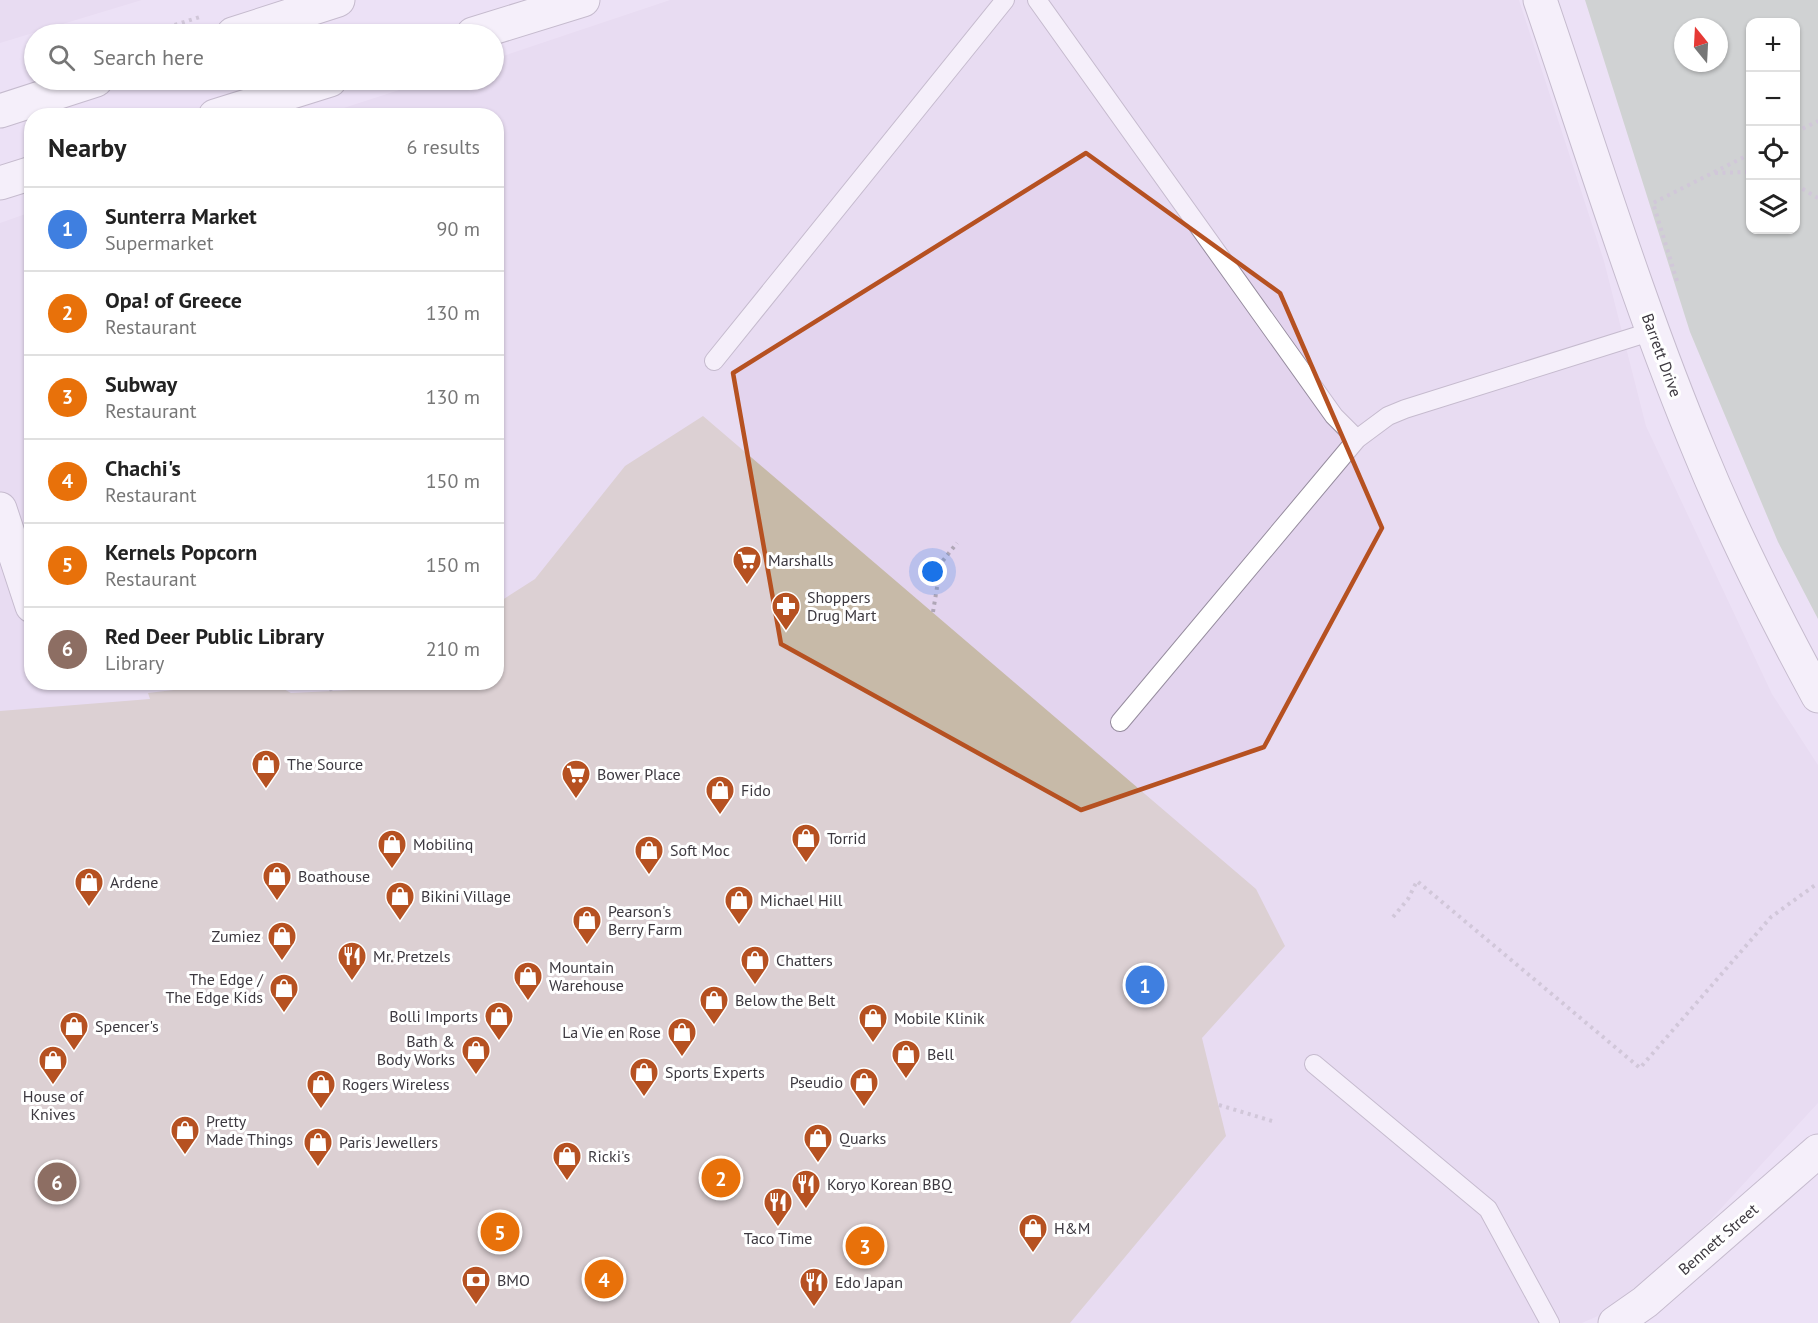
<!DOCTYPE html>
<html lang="en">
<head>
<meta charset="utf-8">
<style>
  body { margin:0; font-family:"PT Sans",sans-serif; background:#f6f6f6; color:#222 }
  .controls { position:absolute; right:18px; top:18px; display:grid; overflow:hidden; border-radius:12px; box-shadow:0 2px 4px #0004 }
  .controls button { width:54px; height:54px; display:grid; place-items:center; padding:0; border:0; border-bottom:2px solid #e0e0e0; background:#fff; color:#222; font:30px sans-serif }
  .compass { position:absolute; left:1674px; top:18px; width:54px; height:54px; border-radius:50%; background:#fff; box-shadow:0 2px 4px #0004; rotate:342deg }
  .you { position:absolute; left:933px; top:572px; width:21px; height:21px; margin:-15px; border:4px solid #fff; border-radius:50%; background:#1a73e8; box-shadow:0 0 0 9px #1a73e833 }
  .badge { display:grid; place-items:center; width:39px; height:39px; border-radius:50%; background:#0f766e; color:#fff; font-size:20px; font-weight:700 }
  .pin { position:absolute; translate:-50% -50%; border:3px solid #fff; box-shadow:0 2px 6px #0006 }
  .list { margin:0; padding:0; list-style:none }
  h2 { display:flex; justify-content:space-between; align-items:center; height:78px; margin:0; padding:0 24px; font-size:26px }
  h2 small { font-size:20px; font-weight:400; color:#767676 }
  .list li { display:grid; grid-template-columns:39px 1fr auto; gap:18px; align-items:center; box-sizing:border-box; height:84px; padding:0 24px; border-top:2px solid #e0e0e0 }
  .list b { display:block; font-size:22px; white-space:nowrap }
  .list p { margin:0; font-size:20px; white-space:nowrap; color:#767676 }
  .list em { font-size:20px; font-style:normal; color:#767676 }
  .icon { flex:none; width:33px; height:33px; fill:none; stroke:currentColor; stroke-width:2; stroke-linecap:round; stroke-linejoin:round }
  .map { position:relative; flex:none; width:1818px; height:1323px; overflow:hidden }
  .search { position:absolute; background:#fff; box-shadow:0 2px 4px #0004; left:24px; top:24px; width:480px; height:66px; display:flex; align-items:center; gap:15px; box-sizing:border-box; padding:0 21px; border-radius:33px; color:#767676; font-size:22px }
  .panel { position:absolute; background:#fff; box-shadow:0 2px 4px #0004; left:24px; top:108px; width:480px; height:582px; border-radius:24px }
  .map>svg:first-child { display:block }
  .built { fill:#e3d4ee }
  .green { fill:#aebfa8; fill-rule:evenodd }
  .building { fill:#c7baa8 }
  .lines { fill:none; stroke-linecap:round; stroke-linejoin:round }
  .service-casing { stroke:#968c9e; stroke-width:20 }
  .minor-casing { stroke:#968c9e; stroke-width:35 }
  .tertiary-casing { stroke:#968c9e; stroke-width:35 }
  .path { stroke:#afa6b6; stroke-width:4; stroke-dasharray:3 4.5; stroke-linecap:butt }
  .service { stroke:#fff; stroke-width:18 }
  .minor { stroke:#fff; stroke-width:33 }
  .tertiary { stroke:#fff; stroke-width:33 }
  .marked { fill:none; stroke:#b65121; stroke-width:4.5; stroke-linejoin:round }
  .labels { text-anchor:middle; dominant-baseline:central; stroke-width:6; stroke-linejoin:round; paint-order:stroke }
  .street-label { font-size:16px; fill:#3c383f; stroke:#fff }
  .poi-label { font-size:16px; fill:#3c383f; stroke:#fff; text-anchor:start }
</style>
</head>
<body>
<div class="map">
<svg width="1818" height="1323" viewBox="0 0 1818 1323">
  <rect width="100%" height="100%" fill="#ece1f5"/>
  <!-- built -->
  <g class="built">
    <path d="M 0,0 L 142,0 L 0,43 Z"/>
    <path d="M 670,0 L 1519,0 L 1604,261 L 1646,426 L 1772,694 L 1818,765 L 1818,1103 L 1681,1252 L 1598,1316 L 1582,1323 L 0,1323 L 0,223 L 31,212 L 32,682 L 496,682 L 496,116 L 322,115 L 430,80 L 494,80 L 494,59 Z"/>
  </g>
  <!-- green -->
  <path class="green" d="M 1585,0 L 1818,0 L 1818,619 L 1778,542 L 1690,332 ZM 1750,22 L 1796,22 L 1796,230 L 1750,230 ZM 1683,27 L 1719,27 L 1719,63 L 1683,63 Z"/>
  <!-- building -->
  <path class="building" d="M 703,416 L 1256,889 L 1285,946 L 1202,1038 L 1226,1136 L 1070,1323 L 0,1323 L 0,711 L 150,699 L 148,693 L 242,682 L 271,682 L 291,693 L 374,689 L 379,682 L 496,682 L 496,604 L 535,579 L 625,466 Z"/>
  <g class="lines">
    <!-- service casing -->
    <g class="service-casing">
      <g id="service">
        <path d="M 1037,0 L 1334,416 L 1357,439"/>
        <path d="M 714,361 L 1005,0"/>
        <path d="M 1120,722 L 1357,439 L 1388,416 L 1405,409 L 1653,331"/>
        <path d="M 1314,1064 L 1488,1209 L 1550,1323"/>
      </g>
    </g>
    <!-- minor casing -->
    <g class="minor-casing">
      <path id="minor" d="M 0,509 L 32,606"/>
    </g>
    <!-- tertiary casing -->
    <g class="tertiary-casing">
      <g id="tertiary">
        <path d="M 1540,0 C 1592,152 1639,307 1701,455 C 1735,538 1775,617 1818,696"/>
        <path d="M 233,34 L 338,0"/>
        <path d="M 473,34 L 583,0"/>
        <path d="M 0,111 L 96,80"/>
        <path d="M 215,116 L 330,80"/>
        <path d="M 0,183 L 32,173"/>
        <path d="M 1615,1323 L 1645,1302 L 1818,1151"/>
      </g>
    </g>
    <!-- path -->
    <g class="path">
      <path d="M 146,34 L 203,16"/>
      <path d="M 1796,132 L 1818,121"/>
      <path d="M 1715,173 L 1750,172"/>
      <path d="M 1796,185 L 1818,198"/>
      <path d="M 1677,281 L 1653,203 L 1750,154"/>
      <path d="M 933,612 L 941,563 L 957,543"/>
      <path d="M 326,682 L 332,691"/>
      <path d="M 1393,917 L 1408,899 L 1417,881 L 1640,1068 L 1771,917 L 1818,883"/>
      <path d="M 1219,1105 L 1272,1121"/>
    </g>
    <!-- service -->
    <use href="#service" class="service"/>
    <!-- minor -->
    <use href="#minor" class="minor"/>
    <!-- tertiary -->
    <use href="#tertiary" class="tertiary"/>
  </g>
  <!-- marked area -->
  <path d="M0 0H1818V1323H0ZM 1086,153 L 1280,293 L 1382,528 L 1264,747 L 1081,810 L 781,644 L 733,373 Z" fill="#ece1f5" fill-opacity=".55" fill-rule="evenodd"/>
  <path class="marked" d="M 1086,153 L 1280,293 L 1382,528 L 1264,747 L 1081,810 L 781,644 L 733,373 Z"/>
  <!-- icons -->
  <defs>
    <g id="supermarket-pin" transform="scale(1.5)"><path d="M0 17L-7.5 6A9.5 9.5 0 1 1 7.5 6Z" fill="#b65121" stroke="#fff"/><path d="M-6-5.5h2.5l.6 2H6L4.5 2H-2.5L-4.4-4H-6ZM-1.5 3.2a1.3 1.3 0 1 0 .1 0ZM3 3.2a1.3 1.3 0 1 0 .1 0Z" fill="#fff"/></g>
    <g id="pharmacy-pin" transform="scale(1.5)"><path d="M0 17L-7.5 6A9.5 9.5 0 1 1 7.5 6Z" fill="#b65121" stroke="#fff"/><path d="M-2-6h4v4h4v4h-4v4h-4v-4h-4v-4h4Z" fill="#fff"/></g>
    <g id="shop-pin" transform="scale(1.5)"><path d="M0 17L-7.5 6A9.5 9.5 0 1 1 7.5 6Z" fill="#b65121" stroke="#fff"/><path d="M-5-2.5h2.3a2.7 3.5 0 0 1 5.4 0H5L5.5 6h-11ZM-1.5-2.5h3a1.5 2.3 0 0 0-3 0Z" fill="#fff"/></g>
    <g id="restaurant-pin" transform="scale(1.5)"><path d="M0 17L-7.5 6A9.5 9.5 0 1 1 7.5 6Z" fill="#b65121" stroke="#fff"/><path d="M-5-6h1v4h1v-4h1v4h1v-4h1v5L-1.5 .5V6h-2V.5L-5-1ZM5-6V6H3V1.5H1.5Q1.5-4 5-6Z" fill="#fff"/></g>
    <g id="bank-pin" transform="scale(1.5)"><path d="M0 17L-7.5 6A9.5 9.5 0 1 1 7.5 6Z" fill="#b65121" stroke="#fff"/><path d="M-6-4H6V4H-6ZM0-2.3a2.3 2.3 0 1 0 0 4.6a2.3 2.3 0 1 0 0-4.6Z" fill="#fff"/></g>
  </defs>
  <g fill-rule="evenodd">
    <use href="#supermarket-pin" x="747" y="560"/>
    <use href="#pharmacy-pin" x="786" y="606"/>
    <use href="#shop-pin" x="266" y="764"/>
    <use href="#supermarket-pin" x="576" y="774"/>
    <use href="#shop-pin" x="720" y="790"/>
    <use href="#shop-pin" x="806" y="838"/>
    <use href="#shop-pin" x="392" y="844"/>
    <use href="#shop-pin" x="649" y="850"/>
    <use href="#shop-pin" x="277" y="876"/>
    <use href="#shop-pin" x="89" y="882"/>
    <use href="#shop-pin" x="400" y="896"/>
    <use href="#shop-pin" x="739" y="900"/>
    <use href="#shop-pin" x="587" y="920"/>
    <use href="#shop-pin" x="282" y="936"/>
    <use href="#restaurant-pin" x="352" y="956"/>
    <use href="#shop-pin" x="755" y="960"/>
    <use href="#shop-pin" x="528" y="976"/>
    <use href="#shop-pin" x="284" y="988"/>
    <use href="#shop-pin" x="714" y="1000"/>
    <use href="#shop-pin" x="499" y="1016"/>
    <use href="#shop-pin" x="873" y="1018"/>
    <use href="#shop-pin" x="74" y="1026"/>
    <use href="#shop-pin" x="682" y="1032"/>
    <use href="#shop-pin" x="476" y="1050"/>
    <use href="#shop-pin" x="906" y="1054"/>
    <use href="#shop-pin" x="53" y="1060"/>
    <use href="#shop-pin" x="644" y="1072"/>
    <use href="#shop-pin" x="864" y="1082"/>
    <use href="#shop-pin" x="321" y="1084"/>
    <use href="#shop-pin" x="185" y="1130"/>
    <use href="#shop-pin" x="818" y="1138"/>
    <use href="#shop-pin" x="318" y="1142"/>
    <use href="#shop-pin" x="567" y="1156"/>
    <use href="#restaurant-pin" x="806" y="1184"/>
    <use href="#restaurant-pin" x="778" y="1202"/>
    <use href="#shop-pin" x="1033" y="1228"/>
    <use href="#bank-pin" x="476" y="1280"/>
    <use href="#restaurant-pin" x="814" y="1282"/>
  </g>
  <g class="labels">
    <!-- street labels -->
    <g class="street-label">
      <text transform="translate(1662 355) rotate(70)">Barrett Drive</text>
      <text transform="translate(1718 1239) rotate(-41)">Bennett Street</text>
    </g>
    <!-- poi labels -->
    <g class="poi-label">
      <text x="768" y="560">Marshalls</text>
      <text x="807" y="597">Shoppers<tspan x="807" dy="18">Drug Mart</tspan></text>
      <text x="287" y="764">The Source</text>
      <text x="597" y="774">Bower Place</text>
      <text x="741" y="790">Fido</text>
      <text x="827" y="838">Torrid</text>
      <text x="413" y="844">Mobilinq</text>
      <text x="670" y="850">Soft Moc</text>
      <text x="298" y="876">Boathouse</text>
      <text x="110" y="882">Ardene</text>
      <text x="421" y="896">Bikini Village</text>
      <text x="760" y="900">Michael Hill</text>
      <text x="608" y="911">Pearson's<tspan x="608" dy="18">Berry Farm</tspan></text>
      <text x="261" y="936" text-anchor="end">Zumiez</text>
      <text x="373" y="956">Mr. Pretzels</text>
      <text x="776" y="960">Chatters</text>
      <text x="549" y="967">Mountain<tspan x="549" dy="18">Warehouse</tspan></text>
      <text x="263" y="979" text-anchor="end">The Edge /<tspan x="263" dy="18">The Edge Kids</tspan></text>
      <text x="735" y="1000">Below the Belt</text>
      <text x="478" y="1016" text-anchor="end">Bolli Imports</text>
      <text x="894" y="1018">Mobile Klinik</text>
      <text x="95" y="1026">Spencer's</text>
      <text x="661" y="1032" text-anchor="end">La Vie en Rose</text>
      <text x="455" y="1041" text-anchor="end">Bath &amp;<tspan x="455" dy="18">Body Works</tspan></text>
      <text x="927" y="1054">Bell</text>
      <text x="665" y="1072">Sports Experts</text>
      <text x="843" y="1082" text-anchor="end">Pseudio</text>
      <text x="342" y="1084">Rogers Wireless</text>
      <text x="53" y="1096" text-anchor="middle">House of<tspan x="53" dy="18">Knives</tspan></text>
      <text x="206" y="1121">Pretty<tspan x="206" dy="18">Made Things</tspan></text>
      <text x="839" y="1138">Quarks</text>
      <text x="339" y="1142">Paris Jewellers</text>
      <text x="588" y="1156">Ricki's</text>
      <text x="827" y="1184">Koryo Korean BBQ</text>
      <text x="1054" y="1228">H&amp;M</text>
      <text x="778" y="1238" text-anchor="middle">Taco Time</text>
      <text x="497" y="1280">BMO</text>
      <text x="835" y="1282">Edo Japan</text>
    </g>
  </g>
</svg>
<div class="controls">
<button>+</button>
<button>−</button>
<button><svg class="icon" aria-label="locate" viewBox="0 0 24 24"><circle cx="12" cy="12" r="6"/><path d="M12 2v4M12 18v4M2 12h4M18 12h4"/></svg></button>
<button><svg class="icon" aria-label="layers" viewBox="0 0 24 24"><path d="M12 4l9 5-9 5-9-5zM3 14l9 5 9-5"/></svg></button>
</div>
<svg class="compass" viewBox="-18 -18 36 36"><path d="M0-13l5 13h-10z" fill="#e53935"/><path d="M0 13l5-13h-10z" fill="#767676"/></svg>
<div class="you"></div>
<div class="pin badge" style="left:1145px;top:985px;background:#3f7fe0">1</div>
<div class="pin badge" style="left:721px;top:1178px;background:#e8710a">2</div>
<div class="pin badge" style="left:865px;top:1246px;background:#e8710a">3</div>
<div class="pin badge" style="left:604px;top:1279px;background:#e8710a">4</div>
<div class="pin badge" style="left:500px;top:1232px;background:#e8710a">5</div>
<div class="pin badge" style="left:57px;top:1182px;background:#8d6e63">6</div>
<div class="search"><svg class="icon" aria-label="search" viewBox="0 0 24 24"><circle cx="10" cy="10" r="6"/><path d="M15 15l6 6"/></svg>Search here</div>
<section class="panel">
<h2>Nearby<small>6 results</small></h2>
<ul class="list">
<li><span class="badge" style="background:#3f7fe0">1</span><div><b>Sunterra Market</b><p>Supermarket</p></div><em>90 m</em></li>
<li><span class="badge" style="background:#e8710a">2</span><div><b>Opa! of Greece</b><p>Restaurant</p></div><em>130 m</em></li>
<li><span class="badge" style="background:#e8710a">3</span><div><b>Subway</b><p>Restaurant</p></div><em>130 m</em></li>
<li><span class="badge" style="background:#e8710a">4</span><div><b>Chachi's</b><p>Restaurant</p></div><em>150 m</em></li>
<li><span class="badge" style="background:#e8710a">5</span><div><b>Kernels Popcorn</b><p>Restaurant</p></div><em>150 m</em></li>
<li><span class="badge" style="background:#8d6e63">6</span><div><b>Red Deer Public Library</b><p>Library</p></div><em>210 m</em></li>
</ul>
</section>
</div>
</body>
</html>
